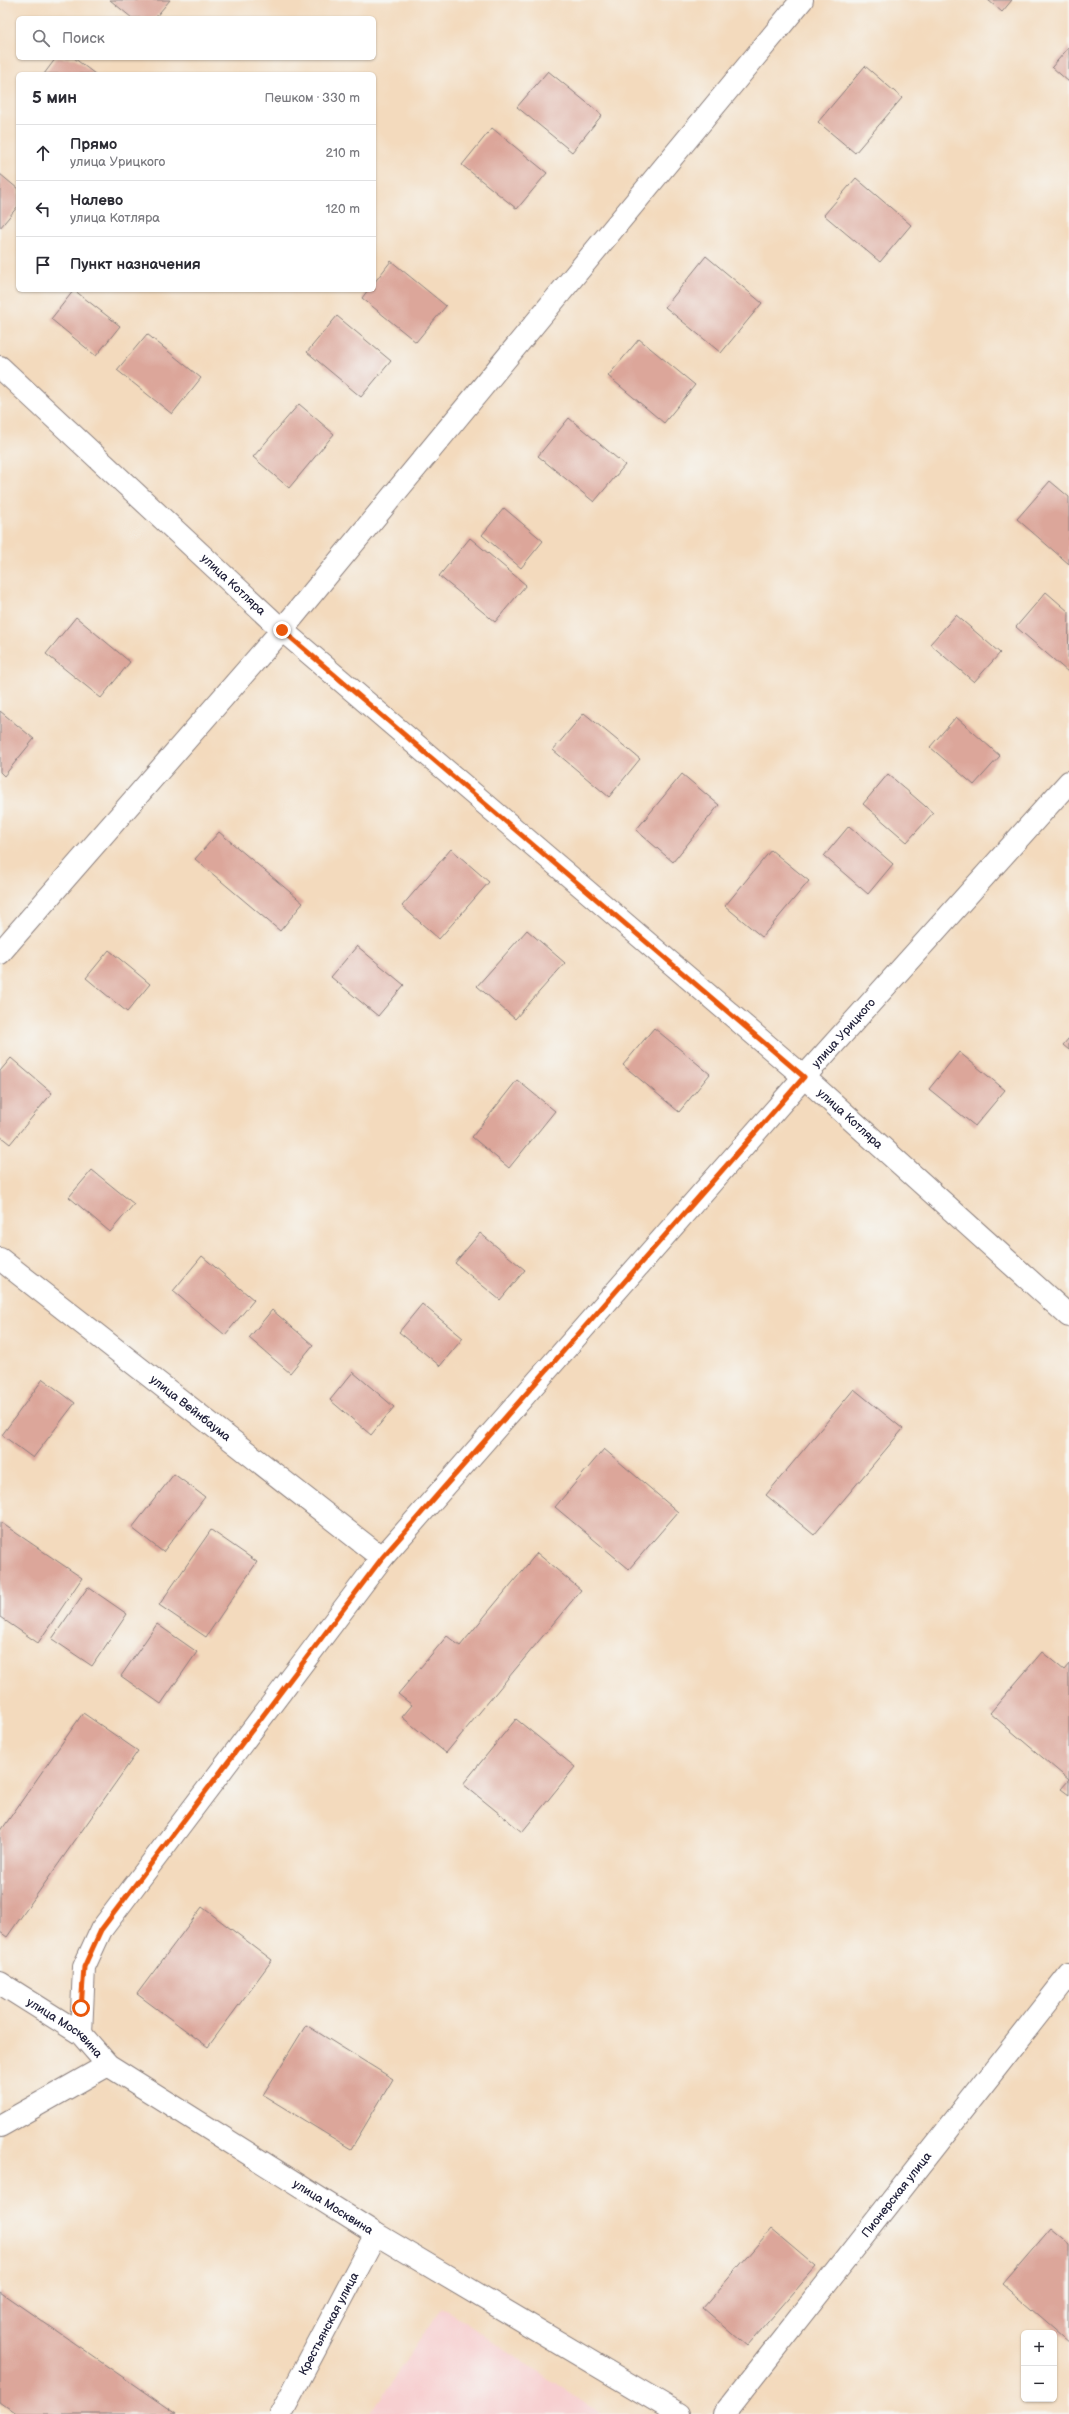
<!DOCTYPE html>
<html lang="ru">
<head>
<meta charset="utf-8">
<style>
  body { margin:0; font-family:"Balsamiq Sans",sans-serif; background:#f2f2f3; color:#2b2b33 }
  .controls { position:absolute; right:12px; bottom:12px; display:grid; overflow:hidden; border-radius:6px; box-shadow:0 1px 3px #0004 }
  .controls button { width:36px; height:36px; display:grid; place-items:center; padding:0; border:0; border-bottom:1px solid #e1e1e2; background:#fff; color:#2b2b33; font:20px sans-serif }
  .stop { position:absolute; width:12px; height:12px; margin:-9px; border:3px solid #ea580c; border-radius:50%; background:#fff }
  .stop.end { background:#ea580c; border-color:#fff; box-shadow:0 1px 4px #0008 }
  .list { margin:0; padding:0; list-style:none }
  h2 { display:flex; justify-content:space-between; align-items:center; height:52px; margin:0; padding:0 16px; font-size:17px }
  h2 small { font-size:13px; font-weight:400; color:#7c7c81 }
  .list li { display:grid; grid-template-columns:26px 1fr auto; gap:12px; align-items:center; box-sizing:border-box; height:56px; padding:0 16px; border-top:1px solid #e1e1e2 }
  .list b { display:block; font-size:15px; white-space:nowrap }
  .list p { margin:0; font-size:13px; white-space:nowrap; color:#7c7c81 }
  .list em { font-size:13px; font-style:normal; color:#7c7c81 }
  .icon { flex:none; width:22px; height:22px; fill:none; stroke:currentColor; stroke-width:2; stroke-linecap:round; stroke-linejoin:round }
  .map { position:relative; flex:none; width:1069px; height:2414px; overflow:hidden }
  .search { position:absolute; background:#fff; box-shadow:0 1px 3px #0004; left:16px; top:16px; width:360px; height:44px; display:flex; align-items:center; gap:10px; box-sizing:border-box; padding:0 14px; border-radius:6px; color:#7c7c81; font-size:15px }
  .panel { position:absolute; background:#fff; box-shadow:0 1px 3px #0004; left:16px; top:72px; width:360px; height:220px; border-radius:6px }
  .map>svg:first-child { display:block }
  .built { fill:#f7cfd0 }
  .building { fill:#dca69a }
  .lines { fill:none; stroke-linecap:round; stroke-linejoin:round }
  .minor-casing { stroke:#8a7e7c; stroke-width:24 }
  .minor { stroke:#fff; stroke-width:22 }
  .route { stroke:#ea580c; stroke-width:5 }
  .labels { text-anchor:middle; dominant-baseline:central; stroke-width:3; stroke-linejoin:round; paint-order:stroke }
  .street-label { font-size:12px; fill:#22223b; stroke:#f6f6f2 }
</style>
</head>
<body>
<div class="map">
<svg width="1069" height="2414" viewBox="0 0 1069 2414">
  <rect width="100%" height="100%" fill="#f6f6f2"/>
  <filter id="ink" filterUnits="userSpaceOnUse"><feTurbulence type="fractalNoise" baseFrequency=".025" numOctaves="2"/><feDisplacementMap in="SourceGraphic" scale="8" xChannelSelector="R" yChannelSelector="G"/><feConvolveMatrix kernelMatrix="1 2 1 2 8 2 1 2 1" color-interpolation-filters="sRGB"/></filter>
  <filter id="wash" filterUnits="userSpaceOnUse"><feTurbulence type="fractalNoise" baseFrequency=".012" numOctaves="4" result="noise"/><feDisplacementMap in="SourceGraphic" scale="16" xChannelSelector="R" yChannelSelector="G"/><feGaussianBlur stdDeviation="0.9" result="paint"/><feColorMatrix in="noise" values="0 0 0 0 0 0 0 0 0 0 0 0 0 0 0 0 0 1.4 0 .05"/><feComposite in="paint" operator="in"/></filter>
  <g filter="url(#wash)">
    <rect width="100%" height="100%" fill="#f3dabd"/>
    <!-- built -->
    <path class="built" d="M 442,2307 L 601,2414 L 370,2414 Z"/>
    <g id="blocks">
      <!-- building -->
      <g class="building">
        <path d="M 110,0 L 170,0 L 155,18 L 132,18 Z"/>
        <path d="M 988,0 L 1012,0 L 1002,12 Z"/>
        <path d="M 1069,47 L 1069,82 L 1052,67 Z"/>
        <path d="M 56,58 L 74,58 L 95,74 L 44,74 Z"/>
        <path d="M 865,66 L 902,98 L 855,153 L 818,122 Z"/>
        <path d="M 548,71 L 602,115 L 572,152 L 517,107 Z"/>
        <path d="M 492,128 L 547,173 L 517,209 L 462,165 Z"/>
        <path d="M 0,174 L 18,189 L 18,206 L 0,228 Z"/>
        <path d="M 856,178 L 911,225 L 880,262 L 824,215 Z"/>
        <path d="M 706,256 L 762,303 L 721,353 L 665,307 Z"/>
        <path d="M 391,261 L 446,306 L 416,342 L 362,298 L 368,290 L 374,290 L 374,283 Z"/>
        <path d="M 74,290 L 120,326 L 96,356 L 51,319 Z"/>
        <path d="M 337,316 L 391,361 L 361,397 L 307,352 Z"/>
        <path d="M 147,334 L 201,378 L 172,414 L 117,370 Z"/>
        <path d="M 639,339 L 695,385 L 664,423 L 608,376 Z"/>
        <path d="M 299,404 L 334,434 L 289,488 L 253,457 Z"/>
        <path d="M 569,418 L 625,465 L 594,502 L 538,456 Z"/>
        <path d="M 1050,481 L 1069,497 L 1069,564 L 1017,519 Z"/>
        <path d="M 504,508 L 543,541 L 521,568 L 482,535 Z"/>
        <path d="M 470,538 L 526,585 L 495,622 L 439,576 Z"/>
        <path d="M 1046,592 L 1069,612 L 1068,672 L 1016,627 Z"/>
        <path d="M 956,615 L 1000,653 L 974,682 L 930,644 Z"/>
        <path d="M 76,617 L 130,662 L 101,698 L 46,654 Z"/>
        <path d="M 0,711 L 34,739 L 4,776 L 0,772 Z"/>
        <path d="M 584,713 L 640,759 L 609,797 L 553,750 Z"/>
        <path d="M 956,717 L 1000,756 L 974,785 L 930,747 Z"/>
        <path d="M 682,774 L 719,805 L 673,862 L 636,830 Z"/>
        <path d="M 888,774 L 933,813 L 907,842 L 863,804 Z"/>
        <path d="M 849,826 L 893,864 L 868,894 L 824,856 Z"/>
        <path d="M 219,832 L 303,903 L 280,931 L 195,859 Z"/>
        <path d="M 451,849 L 489,882 L 439,939 L 402,906 Z"/>
        <path d="M 771,850 L 809,881 L 762,937 L 725,906 Z"/>
        <path d="M 527,930 L 565,963 L 515,1019 L 477,986 Z"/>
        <path d="M 357,946 L 404,985 L 378,1016 L 331,977 Z"/>
        <path d="M 109,950 L 150,984 L 127,1012 L 86,978 Z"/>
        <path d="M 654,1028 L 710,1074 L 679,1112 L 623,1065 Z"/>
        <path d="M 1069,1038 L 1069,1050 L 1063,1045 Z"/>
        <path d="M 959,1052 L 1005,1090 L 975,1126 L 929,1089 Z"/>
        <path d="M 11,1058 L 52,1093 L 10,1144 L 0,1136 L 0,1071 Z"/>
        <path d="M 517,1080 L 555,1111 L 509,1168 L 472,1137 Z"/>
        <path d="M 92,1170 L 134,1204 L 110,1232 L 69,1197 Z"/>
        <path d="M 480,1233 L 525,1270 L 500,1300 L 455,1263 Z"/>
        <path d="M 202,1256 L 254,1300 L 225,1335 L 173,1291 Z"/>
        <path d="M 422,1304 L 463,1338 L 440,1366 L 399,1332 Z"/>
        <path d="M 272,1310 L 313,1345 L 290,1373 L 249,1338 Z"/>
        <path d="M 353,1372 L 394,1407 L 371,1435 L 330,1400 Z"/>
        <path d="M 43,1379 L 75,1403 L 33,1458 L 2,1435 Z"/>
        <path d="M 854,1389 L 903,1429 L 814,1535 L 766,1495 Z"/>
        <path d="M 604,1449 L 678,1512 L 629,1569 L 555,1507 Z"/>
        <path d="M 174,1474 L 205,1497 L 163,1552 L 132,1528 Z"/>
        <path d="M 0,1522 L 82,1578 L 38,1643 L 0,1617 Z"/>
        <path d="M 211,1530 L 257,1562 L 206,1637 L 159,1605 Z"/>
        <path d="M 537,1553 L 581,1590 L 446,1753 L 402,1717 L 412,1705 L 398,1694 L 447,1636 L 460,1646 Z"/>
        <path d="M 88,1587 L 127,1614 L 92,1666 L 52,1639 Z"/>
        <path d="M 157,1624 L 197,1652 L 161,1704 L 121,1676 Z"/>
        <path d="M 1042,1652 L 1064,1670 L 1069,1664 L 1069,1780 L 990,1713 Z"/>
        <path d="M 83,1713 L 138,1751 L 7,1937 L 0,1932 L 0,1832 Z"/>
        <path d="M 516,1719 L 575,1767 L 522,1832 L 463,1784 Z"/>
        <path d="M 1069,1780 L 1069,1795 L 1061,1789 Z"/>
        <path d="M 202,1907 L 272,1960 L 208,2047 L 137,1994 Z"/>
        <path d="M 306,2025 L 393,2079 L 351,2149 L 263,2095 Z"/>
        <path d="M 1051,2228 L 1069,2243 L 1069,2341 L 1003,2284 Z"/>
        <path d="M 771,2229 L 816,2267 L 747,2346 L 703,2308 Z"/>
        <path d="M 0,2292 L 176,2414 L 17,2414 L 0,2402 Z"/>
      </g>
    </g>
  </g>
  <g filter="url(#ink)">
    <use href="#blocks" fill-opacity="0" stroke="#8a7e7c" stroke-width="1"/>
    <g class="lines">
      <!-- minor casing -->
      <g class="minor-casing">
        <g id="minor">
          <path id="s1" d="M 0,367 L 282,630 L 804,1077 L 1069,1316"/>
          <path d="M 0,953 L 282,630 L 802,0"/>
          <path id="s2" d="M 0,1259 L 382,1558"/>
          <path id="s3" d="M 0,1983 L 81,2034 L 108,2065 L 376,2234 L 679,2414"/>
          <path id="s4" d="M 81,2034 L 84,1967 L 101,1930 L 382,1558 L 804,1077 L 1069,782"/>
          <path d="M 0,2126 L 108,2065"/>
          <path id="s5" d="M 281,2414 L 376,2234"/>
          <path id="s6" d="M 724,2414 L 1069,1975"/>
        </g>
      </g>
      <!-- minor -->
      <use href="#minor" class="minor"/>
    </g>
  </g>
  <g class="lines" filter="url(#ink)">
    <!-- route -->
    <path class="route" d="M 81,2008 L 84,1967 L 101,1930 L 382,1558 L 804,1077 L 282,630"/>
  </g>
  <g class="labels">
    <!-- street labels -->
    <g class="street-label">
      <text stroke="none"><textPath href="#s1" startOffset="319">улица Котляра</textPath></text>
      <text stroke="none"><textPath href="#s4" startOffset="1273">улица Урицкого</textPath></text>
      <text stroke="none"><textPath href="#s1" startOffset="1135">улица Котляра</textPath></text>
      <text stroke="none"><textPath href="#s2" startOffset="242">улица Вейнбаума</textPath></text>
      <text stroke="none"><textPath href="#s3" startOffset="79">улица Москвина</textPath></text>
      <text stroke="none"><textPath href="#s6" startOffset="279">Пионерская улица</textPath></text>
      <text stroke="none"><textPath href="#s3" startOffset="403">улица Москвина</textPath></text>
      <text stroke="none"><textPath href="#s5" startOffset="102">Крестьянская улица</textPath></text>
    </g>
  </g>
</svg>
<div class="controls">
<button>+</button>
<button>−</button>
</div>
<div class="stop" style="left:81px;top:2008px"></div>
<div class="stop end" style="left:282px;top:630px"></div>
<div class="search"><svg class="icon" aria-label="search" viewBox="0 0 24 24"><circle cx="10" cy="10" r="6"/><path d="M15 15l6 6"/></svg>Поиск</div>
<section class="panel">
<h2>5 мин<small>Пешком · 330 m</small></h2>
<ul class="list">
<li><svg class="icon" aria-label="ahead" viewBox="0 0 24 24"><path d="M12 20V5M6 11l6-6 6 6"/></svg><div><b>Прямо</b><p>улица Урицкого</p></div><em>210 m</em></li>
<li><svg class="icon" aria-label="left" viewBox="0 0 24 24"><path d="M17 20v-9H6M10 6l-5 5 5 5"/></svg><div><b>Налево</b><p>улица Котляра</p></div><em>120 m</em></li>
<li><svg class="icon" aria-label="arrive" viewBox="0 0 24 24"><path d="M6 21V4h12l-3 4 3 4H6"/></svg><div><b>Пункт назначения</b></div></li>
</ul>
</section>
</div>
</body>
</html>
